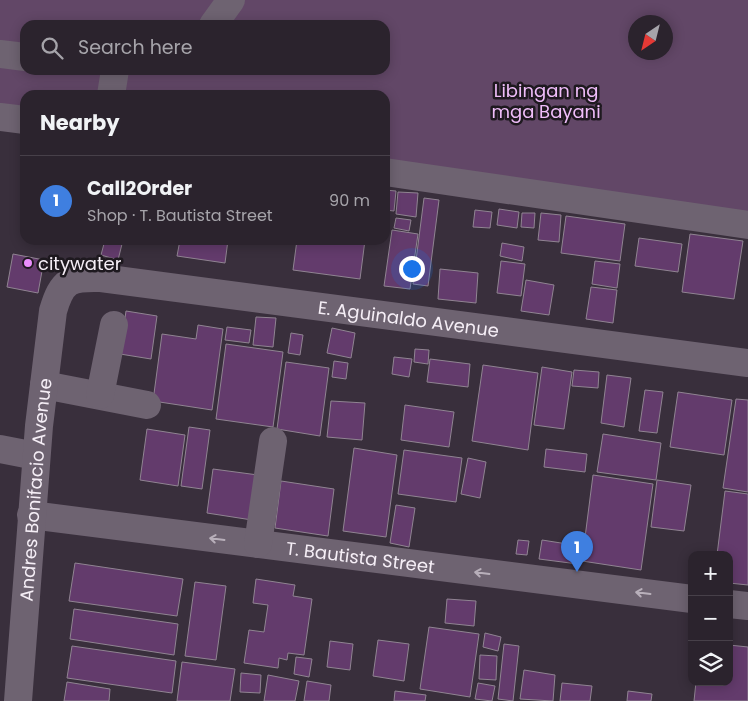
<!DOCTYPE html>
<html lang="en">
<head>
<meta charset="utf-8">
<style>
  body { margin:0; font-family:Poppins,sans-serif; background:#332b35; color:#f1f3f6 }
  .controls { position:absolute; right:15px; bottom:15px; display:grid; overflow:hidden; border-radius:10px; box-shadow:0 2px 12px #0003 }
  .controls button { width:45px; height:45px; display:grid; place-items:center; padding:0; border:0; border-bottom:1px solid #474049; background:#2b232d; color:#f1f3f6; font:25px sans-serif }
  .compass { position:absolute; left:628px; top:15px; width:45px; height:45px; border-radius:50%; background:#2b232d; box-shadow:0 2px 12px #0003; rotate:215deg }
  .you { position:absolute; left:411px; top:268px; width:18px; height:18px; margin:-12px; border:4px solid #fff; border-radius:50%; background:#1a73e8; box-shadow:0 0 0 8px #1a73e833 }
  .badge { display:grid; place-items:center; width:32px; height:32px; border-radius:50%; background:#8c9099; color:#fff; font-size:16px; font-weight:700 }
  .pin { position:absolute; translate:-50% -41px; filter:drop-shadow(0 1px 2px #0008) }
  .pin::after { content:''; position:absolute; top:26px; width:18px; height:15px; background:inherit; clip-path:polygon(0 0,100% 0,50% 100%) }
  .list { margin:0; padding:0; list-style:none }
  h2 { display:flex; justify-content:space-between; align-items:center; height:65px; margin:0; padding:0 20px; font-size:21px }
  h2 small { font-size:16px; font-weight:400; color:#a6a4aa }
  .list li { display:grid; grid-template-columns:32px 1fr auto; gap:15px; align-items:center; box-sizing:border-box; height:90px; padding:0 20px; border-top:1px solid #474049 }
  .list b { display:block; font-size:19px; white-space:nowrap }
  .list p { margin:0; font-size:16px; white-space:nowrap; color:#a6a4aa }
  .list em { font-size:16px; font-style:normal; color:#a6a4aa }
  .icon { flex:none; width:28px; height:28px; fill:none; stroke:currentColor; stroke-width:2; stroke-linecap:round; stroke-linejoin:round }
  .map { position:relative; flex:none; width:748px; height:701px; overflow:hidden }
  .search { position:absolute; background:#2b232d; box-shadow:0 2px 12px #0003; left:20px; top:20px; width:370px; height:55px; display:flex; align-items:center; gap:12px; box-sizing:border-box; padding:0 18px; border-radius:15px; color:#a6a4aa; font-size:19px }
  .panel { position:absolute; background:#2b232d; box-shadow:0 2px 12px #0003; left:20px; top:90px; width:370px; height:155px; border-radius:15px }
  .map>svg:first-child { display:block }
  .green { fill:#624767; fill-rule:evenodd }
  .building { fill:#633b6c; stroke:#908492 }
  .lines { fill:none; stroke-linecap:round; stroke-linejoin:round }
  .minor { stroke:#6e6371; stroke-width:28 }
  .oneway { stroke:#b8afba }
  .poi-dot { fill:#ea8dfd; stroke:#1e191f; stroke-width:2 }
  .labels { text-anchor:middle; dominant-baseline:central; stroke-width:5; stroke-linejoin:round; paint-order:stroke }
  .park-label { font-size:18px; fill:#efbdf9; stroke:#1e191f }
  .poi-label { font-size:18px; fill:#f5eef6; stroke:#1e191f; text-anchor:start }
  .street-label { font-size:18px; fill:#f5eef6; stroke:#1e191f }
</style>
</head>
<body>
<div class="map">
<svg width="748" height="701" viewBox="0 0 748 701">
  <rect width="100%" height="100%" fill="#392f3c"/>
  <!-- green -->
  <path class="green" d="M 0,0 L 748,0 L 748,229 L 385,177 L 385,95 L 25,95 L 25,126 L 0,122 ZM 636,22 L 666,22 L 666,52 L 636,52 ZM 25,25 L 385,25 L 385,70 L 25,70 Z"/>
  <!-- building -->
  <g class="building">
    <path d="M 385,190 L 396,191 L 394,211 L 385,210 Z"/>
    <path d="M 398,192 L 418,193 L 416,217 L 396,214 Z"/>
    <path d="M 424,198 L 439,200 L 428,286 L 413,284 Z"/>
    <path d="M 499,209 L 519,212 L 517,228 L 497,225 Z"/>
    <path d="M 475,210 L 492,212 L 490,228 L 473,227 Z"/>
    <path d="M 522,213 L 535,213 L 534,228 L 521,227 Z"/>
    <path d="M 541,213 L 561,215 L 559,242 L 538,240 Z"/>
    <path d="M 566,216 L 625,224 L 620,261 L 561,253 Z"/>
    <path d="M 396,218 L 411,220 L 409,231 L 394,228 Z"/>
    <path d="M 392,230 L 418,234 L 410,289 L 384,286 Z"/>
    <path d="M 690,234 L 743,241 L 734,299 L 682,292 Z"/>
    <path d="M 639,238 L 682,244 L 678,272 L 635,266 Z"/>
    <path d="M 105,240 L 123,240 L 118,260 L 101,255 Z"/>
    <path d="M 180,240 L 228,240 L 225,263 L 177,256 Z"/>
    <path d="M 297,240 L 365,240 L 360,279 L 293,270 Z"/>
    <path d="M 502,243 L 524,247 L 522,261 L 500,256 Z"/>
    <path d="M 13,254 L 44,260 L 38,293 L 7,287 Z"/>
    <path d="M 501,261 L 525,264 L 521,296 L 497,293 Z"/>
    <path d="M 595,261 L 620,264 L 617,288 L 592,284 Z"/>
    <path d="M 440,269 L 478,273 L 476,303 L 438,299 Z"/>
    <path d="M 526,280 L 554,285 L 549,315 L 521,311 Z"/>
    <path d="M 591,287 L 617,290 L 613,323 L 586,319 Z"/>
    <path d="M 126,311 L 157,316 L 151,359 L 120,354 Z"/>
    <path d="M 256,317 L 276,318 L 273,347 L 253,345 Z"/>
    <path d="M 198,325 L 223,329 L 212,410 L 153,401 L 162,334 L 196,339 Z"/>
    <path d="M 227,327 L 251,330 L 249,343 L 225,340 Z"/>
    <path d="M 332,328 L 355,333 L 351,358 L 327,353 Z"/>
    <path d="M 291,333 L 303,335 L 300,355 L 288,353 Z"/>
    <path d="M 226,344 L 283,352 L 273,427 L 216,419 Z"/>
    <path d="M 415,349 L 429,350 L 428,364 L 414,362 Z"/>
    <path d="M 394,357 L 412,359 L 409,377 L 392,374 Z"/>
    <path d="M 430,359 L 470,364 L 468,387 L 427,382 Z"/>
    <path d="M 334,361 L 348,363 L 346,379 L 332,377 Z"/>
    <path d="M 286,362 L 329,368 L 320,436 L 277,429 Z"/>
    <path d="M 483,365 L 538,373 L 528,450 L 472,441 Z"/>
    <path d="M 542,367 L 572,372 L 564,429 L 534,425 Z"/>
    <path d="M 574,370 L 599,372 L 598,388 L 572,386 Z"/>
    <path d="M 607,375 L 631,378 L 624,427 L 601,423 Z"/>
    <path d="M 645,390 L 663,392 L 657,433 L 639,431 Z"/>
    <path d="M 678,392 L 732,400 L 724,455 L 670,447 Z"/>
    <path d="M 736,399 L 748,400 L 748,492 L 723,488 Z"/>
    <path d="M 331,401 L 365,403 L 362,440 L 327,437 Z"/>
    <path d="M 405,405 L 454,412 L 449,447 L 401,440 Z"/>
    <path d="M 189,427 L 210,430 L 202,489 L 181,486 Z"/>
    <path d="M 147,429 L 185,435 L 178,486 L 140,480 Z"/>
    <path d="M 603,434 L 661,443 L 656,480 L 597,472 Z"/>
    <path d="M 354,448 L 397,455 L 386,537 L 343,531 Z"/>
    <path d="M 546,449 L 587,454 L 585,472 L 544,467 Z"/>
    <path d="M 404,450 L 462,458 L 456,502 L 398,494 Z"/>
    <path d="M 468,458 L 486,462 L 480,498 L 461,494 Z"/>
    <path d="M 213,469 L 258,475 L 252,520 L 207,513 Z"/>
    <path d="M 593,475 L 653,484 L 641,570 L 582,561 Z"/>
    <path d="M 657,480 L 691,485 L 684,531 L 651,527 Z"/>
    <path d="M 281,481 L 334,489 L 328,536 L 275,528 Z"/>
    <path d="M 725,491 L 748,494 L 748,585 L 729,583 L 729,555 L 717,555 Z"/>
    <path d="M 396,505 L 415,508 L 409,547 L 390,543 Z"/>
    <path d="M 518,540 L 529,541 L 527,555 L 516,554 Z"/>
    <path d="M 542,540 L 580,546 L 578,564 L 539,559 Z"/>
    <path d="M 75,563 L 183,579 L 177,616 L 69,601 Z"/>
    <path d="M 256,579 L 295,585 L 293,596 L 312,599 L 304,655 L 288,653 L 287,660 L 279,658 L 278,668 L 244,663 L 249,630 L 264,632 L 268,605 L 253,603 Z"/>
    <path d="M 195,582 L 226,586 L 216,660 L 185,656 Z"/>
    <path d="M 447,599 L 476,601 L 474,626 L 445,623 Z"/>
    <path d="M 74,609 L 178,624 L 174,655 L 70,639 Z"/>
    <path d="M 429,627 L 479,634 L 470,697 L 420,689 Z"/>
    <path d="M 485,633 L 501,637 L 498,651 L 483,647 Z"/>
    <path d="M 378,640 L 409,644 L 404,681 L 373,676 Z"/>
    <path d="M 330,641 L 353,644 L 350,670 L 327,667 Z"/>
    <path d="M 504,644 L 519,646 L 513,701 L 498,699 Z"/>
    <path d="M 729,645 L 748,647 L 748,701 L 694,701 L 696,682 L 729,682 Z"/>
    <path d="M 72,646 L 176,661 L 172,693 L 67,678 Z"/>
    <path d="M 480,655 L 497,656 L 496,680 L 479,679 Z"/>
    <path d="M 296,657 L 312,659 L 309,677 L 294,674 Z"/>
    <path d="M 182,662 L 235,669 L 230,701 L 177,701 Z"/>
    <path d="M 524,670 L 555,675 L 553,701 L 520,699 Z"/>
    <path d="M 241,673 L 261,675 L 260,693 L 240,692 Z"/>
    <path d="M 268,675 L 299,681 L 295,701 L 264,701 Z"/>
    <path d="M 307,681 L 331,685 L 329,701 L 304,701 Z"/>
    <path d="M 67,682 L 110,689 L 109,701 L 64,701 Z"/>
    <path d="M 478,683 L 495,686 L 492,701 L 475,699 Z"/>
    <path d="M 562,683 L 592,686 L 590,701 L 560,701 Z"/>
    <path d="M 395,691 L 426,695 L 425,701 L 394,701 Z"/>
    <path d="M 628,691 L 652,694 L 651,701 L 627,701 Z"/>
  </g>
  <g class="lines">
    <!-- minor -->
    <g class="minor">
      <path d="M 213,25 L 231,0"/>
      <path d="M 0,54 L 25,57"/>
      <path d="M 111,95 L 115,70"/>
      <path d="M 0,117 L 25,120"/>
      <path d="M 385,172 L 748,225"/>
      <path d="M 44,385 L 147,405"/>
      <path d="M 100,395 L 114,325"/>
      <path d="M 0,449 L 36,456"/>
      <path id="s1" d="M 31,515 L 692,599"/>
      <path d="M 258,544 L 273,441"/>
      <path d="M 729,604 L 748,606"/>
      <path id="s2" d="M 18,701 L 39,426 L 53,311 C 62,280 70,277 101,278 L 748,363"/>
    </g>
  </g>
  <!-- one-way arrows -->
  <defs><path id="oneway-shaft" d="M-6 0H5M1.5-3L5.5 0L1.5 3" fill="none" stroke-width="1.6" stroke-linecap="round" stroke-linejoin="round" transform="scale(1.25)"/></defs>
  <g class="oneway">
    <use href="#oneway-shaft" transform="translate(217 539) rotate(-173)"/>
    <use href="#oneway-shaft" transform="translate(482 573) rotate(-173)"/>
    <use href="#oneway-shaft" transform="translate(643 593) rotate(-173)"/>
  </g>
  <!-- markers -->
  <circle class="poi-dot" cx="28" cy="263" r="5"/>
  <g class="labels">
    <!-- park labels -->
    <g class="park-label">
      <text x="546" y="90">Libingan ng<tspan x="546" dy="21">mga Bayani</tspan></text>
    </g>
    <!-- poi labels -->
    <g class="poi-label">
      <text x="38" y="263">citywater</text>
    </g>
    <!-- street labels -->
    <g class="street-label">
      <text stroke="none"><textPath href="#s2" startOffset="768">E. Aguinaldo Avenue</textPath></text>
      <text stroke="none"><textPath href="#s2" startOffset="212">Andres Bonifacio Avenue</textPath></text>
      <text stroke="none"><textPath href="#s1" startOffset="332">T. Bautista Street</textPath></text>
    </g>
  </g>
</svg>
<div class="controls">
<button>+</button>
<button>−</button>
<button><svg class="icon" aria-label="layers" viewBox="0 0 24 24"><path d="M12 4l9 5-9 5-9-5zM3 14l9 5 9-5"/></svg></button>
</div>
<svg class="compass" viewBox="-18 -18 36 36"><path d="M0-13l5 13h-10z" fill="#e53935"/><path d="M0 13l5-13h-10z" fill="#a6a4aa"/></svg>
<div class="you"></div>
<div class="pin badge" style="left:577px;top:572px;background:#3f7fe0">1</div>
<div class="search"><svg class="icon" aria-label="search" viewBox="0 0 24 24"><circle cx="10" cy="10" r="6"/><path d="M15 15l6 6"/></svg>Search here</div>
<section class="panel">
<h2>Nearby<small></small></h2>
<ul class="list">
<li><span class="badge" style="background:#3f7fe0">1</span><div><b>Call2Order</b><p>Shop · T. Bautista Street</p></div><em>90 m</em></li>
</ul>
</section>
</div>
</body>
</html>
